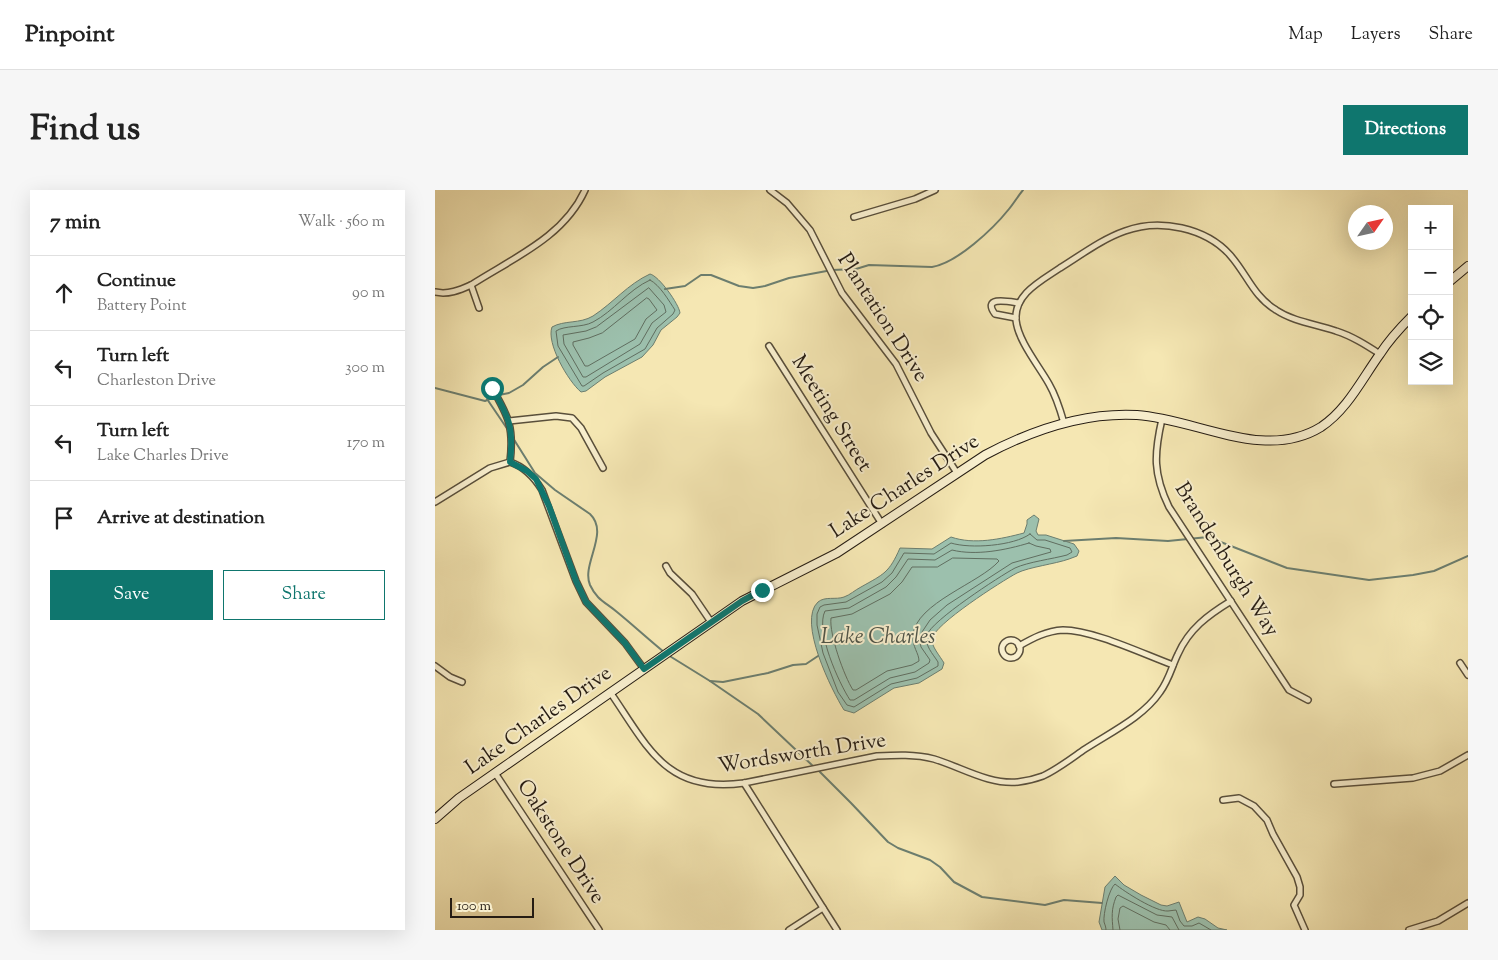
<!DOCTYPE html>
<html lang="en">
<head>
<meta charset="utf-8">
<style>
  body { margin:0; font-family:"Sorts Mill Goudy",serif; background:#f6f6f6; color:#222 }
  .controls { position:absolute; right:15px; top:15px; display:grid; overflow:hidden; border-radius:0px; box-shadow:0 5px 20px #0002 }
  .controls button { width:45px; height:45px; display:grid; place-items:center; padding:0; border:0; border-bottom:1px solid #e0e0e0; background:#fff; color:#222; font:25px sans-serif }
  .compass { position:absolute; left:913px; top:15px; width:45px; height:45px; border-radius:50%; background:#fff; box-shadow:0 5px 20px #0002; rotate:56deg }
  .scale { position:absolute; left:15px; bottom:12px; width:84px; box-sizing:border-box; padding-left:5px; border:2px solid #251c13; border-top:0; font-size:14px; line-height:18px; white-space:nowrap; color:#251c13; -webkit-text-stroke:4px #f8efce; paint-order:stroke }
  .stop { position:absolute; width:15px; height:15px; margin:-11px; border:4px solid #0f766e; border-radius:50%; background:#fff }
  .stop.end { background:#0f766e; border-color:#fff; box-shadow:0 1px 5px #0008 }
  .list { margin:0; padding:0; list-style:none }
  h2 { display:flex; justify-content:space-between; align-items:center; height:65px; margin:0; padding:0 20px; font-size:21px }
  h2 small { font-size:16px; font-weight:400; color:#767676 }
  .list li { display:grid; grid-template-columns:32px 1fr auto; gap:15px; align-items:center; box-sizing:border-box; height:75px; padding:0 20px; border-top:1px solid #e0e0e0 }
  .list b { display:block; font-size:19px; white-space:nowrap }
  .list p { margin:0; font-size:16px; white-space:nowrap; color:#767676 }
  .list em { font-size:16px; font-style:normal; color:#767676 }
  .actions { display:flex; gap:10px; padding:15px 20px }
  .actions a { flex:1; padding:11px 0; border:1px solid #0f766e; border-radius:0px; text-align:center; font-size:18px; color:#0f766e }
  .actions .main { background:#0f766e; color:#fff }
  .icon { flex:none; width:28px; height:28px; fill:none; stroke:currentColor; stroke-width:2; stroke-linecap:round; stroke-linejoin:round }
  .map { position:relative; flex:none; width:1033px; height:740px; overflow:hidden; border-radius:0px }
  header { display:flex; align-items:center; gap:30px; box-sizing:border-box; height:70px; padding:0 25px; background:#fff; border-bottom:1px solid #e0e0e0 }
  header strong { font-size:24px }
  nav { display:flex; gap:28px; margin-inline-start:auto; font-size:18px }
  .intro { display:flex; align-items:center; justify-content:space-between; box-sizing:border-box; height:120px; padding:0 30px }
  h1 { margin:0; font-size:35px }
  .button { padding:12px 22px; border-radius:0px; background:#0f766e; color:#fff; font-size:18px; font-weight:700 }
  main { display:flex; gap:30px; padding:0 30px }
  aside { flex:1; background:#fff; border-radius:0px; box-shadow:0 5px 20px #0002 }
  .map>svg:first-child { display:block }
  .water { fill:#9cc0ad; stroke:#6c7e6f }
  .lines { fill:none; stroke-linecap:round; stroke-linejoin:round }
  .shore { stroke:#606e60; stroke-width:1 }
  .stream { stroke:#6c7e6f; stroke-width:2 }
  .street-casing { stroke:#594f3b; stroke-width:8 }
  .secondary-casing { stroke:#251c13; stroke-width:10 }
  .street { stroke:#f8efce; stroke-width:5 }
  .secondary { stroke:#f8efce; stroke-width:8 }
  .route { stroke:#0f766e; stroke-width:6 }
  .labels { text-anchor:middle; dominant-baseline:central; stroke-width:4; stroke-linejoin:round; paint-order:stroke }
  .street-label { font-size:21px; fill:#251c13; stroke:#f8efce }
  .water-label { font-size:22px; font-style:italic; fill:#4f5549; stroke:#f8efce }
</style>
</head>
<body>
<header>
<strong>Pinpoint</strong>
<nav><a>Map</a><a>Layers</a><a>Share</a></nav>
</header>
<div class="intro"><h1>Find us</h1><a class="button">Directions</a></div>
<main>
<aside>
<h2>7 min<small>Walk · 560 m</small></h2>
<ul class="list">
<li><svg class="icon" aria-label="ahead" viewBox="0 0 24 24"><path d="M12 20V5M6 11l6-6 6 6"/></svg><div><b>Continue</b><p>Battery Point</p></div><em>90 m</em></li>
<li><svg class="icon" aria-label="left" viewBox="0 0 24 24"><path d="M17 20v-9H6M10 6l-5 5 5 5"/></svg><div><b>Turn left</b><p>Charleston Drive</p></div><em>300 m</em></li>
<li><svg class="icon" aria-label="left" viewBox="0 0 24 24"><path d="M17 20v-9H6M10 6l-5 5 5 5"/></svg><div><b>Turn left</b><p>Lake Charles Drive</p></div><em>170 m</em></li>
<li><svg class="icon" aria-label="arrive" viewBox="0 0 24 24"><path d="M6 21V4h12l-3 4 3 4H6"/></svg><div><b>Arrive at destination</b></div></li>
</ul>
<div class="actions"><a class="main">Save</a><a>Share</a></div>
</aside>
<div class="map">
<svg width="1033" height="740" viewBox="0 0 1033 740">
  <rect width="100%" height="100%" fill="#f5e7b3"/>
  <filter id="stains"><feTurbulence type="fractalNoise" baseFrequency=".004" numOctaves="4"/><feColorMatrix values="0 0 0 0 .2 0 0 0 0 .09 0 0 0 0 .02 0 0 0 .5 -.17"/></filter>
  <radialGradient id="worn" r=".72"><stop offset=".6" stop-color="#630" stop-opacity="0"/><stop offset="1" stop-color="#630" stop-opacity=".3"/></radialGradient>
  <!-- water -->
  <g class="water">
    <path d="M 215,84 C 224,86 244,114 245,123 L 242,127 L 226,140 L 218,155 L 207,167 L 170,187 L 151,201 L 146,202 C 133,191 111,153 117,137 C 129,130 145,134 158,126 C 178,113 193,94 215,84 Z"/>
    <path d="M 599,325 L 604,329 L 601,341 L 603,345 L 611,345 L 639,354 L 644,361 L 642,366 L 634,369 C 620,374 594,377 582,383 C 567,391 498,435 497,449 C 496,456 505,466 509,473 L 507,479 L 484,493 L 459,498 L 419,523 L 409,520 C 397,501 362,431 383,412 C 390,406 401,410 409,407 C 415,405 420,400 426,397 C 449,384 454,383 465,358 L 497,359 L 516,347 C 539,355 566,349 589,343 L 592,334 L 592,330 Z"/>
    <path d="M 680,686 L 689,695 L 706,705 L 726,715 L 732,716 L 744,712 L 752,732 L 763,727 L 770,729 L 783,738 L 792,740 L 667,740 L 664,732 L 670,697 Z"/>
  </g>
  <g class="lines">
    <!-- shore -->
    <g class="shore">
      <path d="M 215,90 C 225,95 234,111 240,120 L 238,124 L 222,138 L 210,159 L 168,183 L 149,196 L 147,196 L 123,156 L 121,141 C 130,135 147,138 158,132 C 179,121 193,100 215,90 Z"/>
      <path d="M 214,98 L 229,115 L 231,122 L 217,133 L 205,154 L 151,187 L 148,187 L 129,154 L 128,145 L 151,141 L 161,137 Z"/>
      <path d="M 212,108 L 214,109 L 222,120 L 211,129 L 200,149 L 153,176 L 150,176 L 138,155 L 138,152 L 154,148 L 167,143 Z"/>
      <path d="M 595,344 L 602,350 L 610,350 L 635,358 L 637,362 L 632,365 C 617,369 593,372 580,378 C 565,386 496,431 492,445 C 489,455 498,464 503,472 L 503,476 L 482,488 L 456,494 L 419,517 L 412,515 L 403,502 L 388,463 L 382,435 L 382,424 L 385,417 L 389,415 L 411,412 L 447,392 L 457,383 L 469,363 L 499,364 L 516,353 C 535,359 579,356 595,344 Z"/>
      <path d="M 594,353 L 601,356 L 615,359 L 616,362 L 577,373 L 512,415 L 495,430 L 487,442 L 485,452 L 486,457 L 495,470 L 494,473 L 480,482 L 455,488 L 419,510 L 415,510 C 404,493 380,441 390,421 L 414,418 L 451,397 L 461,387 L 473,369 L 500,370 L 517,360 C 541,366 571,360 594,353 Z"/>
      <path d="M 518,368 L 562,369 L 564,371 C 545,393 481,413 478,445 C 477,457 484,463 484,471 L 477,475 L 452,481 L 421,500 L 418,500 C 409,486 394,444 396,428 L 417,424 L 455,404 L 467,392 L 477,377 L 502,377 Z"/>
      <path d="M 671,740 C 671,737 670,735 669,732 C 668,724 674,699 680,694 C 690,702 721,722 733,721 C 736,721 738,720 741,720 L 745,731 L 749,736 L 757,736 L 764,733 L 776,740"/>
      <path d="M 678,740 C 677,727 676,720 681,707 L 683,705 L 722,725 L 737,727 L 744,740"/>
      <path d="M 685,740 L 683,729 L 685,718 L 688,716 L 719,732 L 731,735 L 735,740"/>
    </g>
    <!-- stream -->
    <g class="stream">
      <path d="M 230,99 L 250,96 L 266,85 L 276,85 L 304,96 L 318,98 L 330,96 L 354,88 L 397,80 L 421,79 L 434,75 L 497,77 C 522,73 558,39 574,19 C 579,13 583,6 588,0"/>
      <path d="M 0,198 L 50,211 L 64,205 L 74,203 L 88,195 L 108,177 L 123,167"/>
      <path d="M 52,209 L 73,240"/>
      <path d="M 78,248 L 100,283 L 120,300 L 155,324 C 175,343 146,374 155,395 C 162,410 170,412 182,422 C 198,435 213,449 229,462"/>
      <path d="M 629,351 L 681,348 L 733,351 L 773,347 L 852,378 L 934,390 L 978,385 L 999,381 L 1033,366"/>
      <path d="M 233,465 L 275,491 L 323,524 L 379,577"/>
      <path d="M 275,491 L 288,492 L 333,483 L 358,475 L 371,474 L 383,466"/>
      <path d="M 383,580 L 416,613 L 453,652 L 463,658 L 495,670 L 505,677 L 519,692 L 547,707 L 610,715 L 629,710 L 667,713"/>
    </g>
    <!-- street casing -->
    <g class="street-casing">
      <g id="street">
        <path d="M 335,0 L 352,13 L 375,40 L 407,103 L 461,174 L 496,243 L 522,283"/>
        <path d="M 419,27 L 480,9 L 500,0"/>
        <path d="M 36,95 L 44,118"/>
        <path d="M 0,102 C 13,105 25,100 36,95 C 78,68 129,47 150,0"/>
        <path d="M 581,128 L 560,124 C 546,105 576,112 584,113"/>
        <path d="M 334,156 L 447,334"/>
        <path d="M 57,198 C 74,227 79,238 75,272"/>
        <path d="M 727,229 C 719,264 718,284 734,317 L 854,500 L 873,510"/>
        <path d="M 74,231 L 121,226 L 137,228 L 146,238 L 168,278"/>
        <path d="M 629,233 C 625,219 621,206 614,194 C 604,176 583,151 581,130 C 579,104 606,91 625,78 C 646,65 667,49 690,41 C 725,28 771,38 795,65 C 812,84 818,106 841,120 C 859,132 881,134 901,141 C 917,146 931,155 945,164"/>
        <path d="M 0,312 L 55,278 L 75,272 C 90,277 99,287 107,300 L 141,391 L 151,412 L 190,453 L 209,479"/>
        <path d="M 231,376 L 235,383 L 257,404 L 276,432"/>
        <circle cx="576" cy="459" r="9"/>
        <path d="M 584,456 C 598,448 611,441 628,440 C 658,440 708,464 738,475"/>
        <path d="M 1025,473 L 1033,485"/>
        <path d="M 0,476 L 15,487 L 27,492"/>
        <path d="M 175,502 C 213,557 231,604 309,593 L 442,566 C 461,565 480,564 499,569 C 526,577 554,595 583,592 C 591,591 600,589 608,586 C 623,579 637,568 650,559 C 676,542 708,527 725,502 C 734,490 737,476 743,464 C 754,439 773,425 796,411"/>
        <path d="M 60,583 L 164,740"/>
        <path d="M 309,593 L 402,740"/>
        <path d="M 899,594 L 978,588 L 1005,581 L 1033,565"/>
        <path d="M 788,610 L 804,608 L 819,616 L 832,630 L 838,644 L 862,687 L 865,697 L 865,705 L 859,715 L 870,740"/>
        <path d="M 354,740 L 388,718"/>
        <path d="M 974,740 L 1003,731 L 1033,713"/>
      </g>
    </g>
    <!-- secondary casing -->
    <g class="secondary-casing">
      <g id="secondary">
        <path d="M 1014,92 L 1033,76"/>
        <path d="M 0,629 L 24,608 L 307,411 L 402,363 L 550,265 C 597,240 648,222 702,225 C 762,229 829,272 886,237 C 912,220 927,189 945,164 C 954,150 965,138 977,126"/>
      </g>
    </g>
    <!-- street -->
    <use href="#street" class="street"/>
    <!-- secondary -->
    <use href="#secondary" class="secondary"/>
  </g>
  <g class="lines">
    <!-- route -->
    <path class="route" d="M 57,198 C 74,227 79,238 75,272 L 92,281 L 101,289 L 114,316 L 141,391 L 151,412 L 190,453 L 209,479 L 307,411 L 327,400"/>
  </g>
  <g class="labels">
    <!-- street labels -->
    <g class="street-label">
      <text transform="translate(447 128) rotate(57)">Plantation Drive</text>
      <text transform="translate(396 224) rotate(58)">Meeting Street</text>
      <text transform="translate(470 297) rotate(-33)">Lake Charles Drive</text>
      <text transform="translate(791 370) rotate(58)">Brandenburgh Way</text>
      <text transform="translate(104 531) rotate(-35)">Lake Charles Drive</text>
      <text transform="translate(367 564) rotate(-9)">Wordsworth Drive</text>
      <text transform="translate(125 652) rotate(57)">Oakstone Drive</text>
    </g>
    <!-- water labels -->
    <g class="water-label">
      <text x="443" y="448">Lake Charles</text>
    </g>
  </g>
  <rect width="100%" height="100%" filter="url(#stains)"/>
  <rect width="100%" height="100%" fill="url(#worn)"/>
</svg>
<div class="controls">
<button>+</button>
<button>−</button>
<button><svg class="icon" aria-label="locate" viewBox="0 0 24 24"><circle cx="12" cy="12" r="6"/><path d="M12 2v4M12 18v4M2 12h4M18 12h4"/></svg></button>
<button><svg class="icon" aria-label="layers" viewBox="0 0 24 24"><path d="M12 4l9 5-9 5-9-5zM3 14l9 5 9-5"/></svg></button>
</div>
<svg class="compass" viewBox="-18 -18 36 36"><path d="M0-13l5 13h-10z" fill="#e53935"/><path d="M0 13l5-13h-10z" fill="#767676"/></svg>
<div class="scale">100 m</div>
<div class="stop" style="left:57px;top:198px"></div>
<div class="stop end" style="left:327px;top:400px"></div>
</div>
</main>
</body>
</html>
